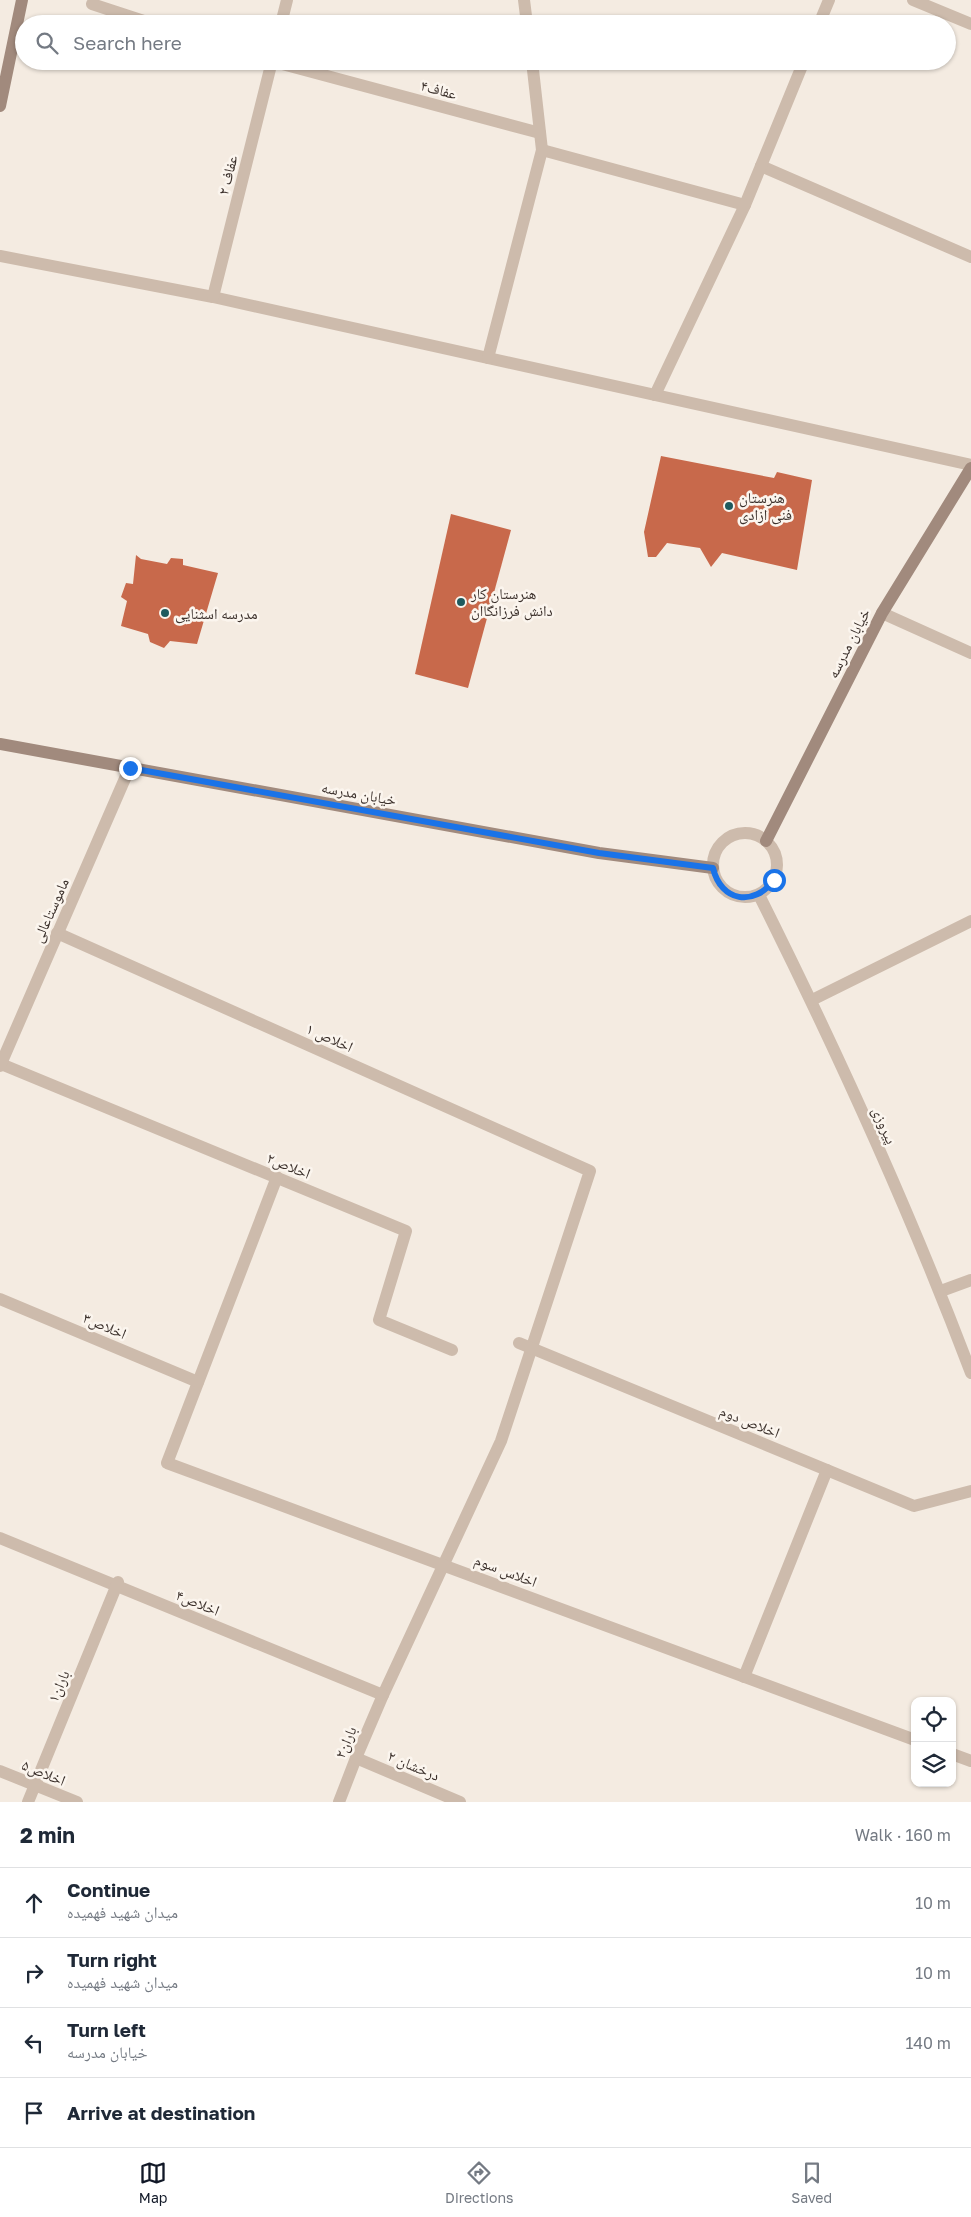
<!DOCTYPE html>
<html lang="en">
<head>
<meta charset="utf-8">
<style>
  body { margin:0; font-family:"Golos Text","Noto Naskh Arabic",sans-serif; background:#f6f6f7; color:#1f2937 }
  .controls { position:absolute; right:15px; bottom:15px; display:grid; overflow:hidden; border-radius:10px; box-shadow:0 1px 4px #0004 }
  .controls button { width:45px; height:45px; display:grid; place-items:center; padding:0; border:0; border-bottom:1px solid #e0e1e3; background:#fff; color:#1f2937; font:25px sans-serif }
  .stop { position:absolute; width:15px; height:15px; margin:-11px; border:4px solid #1a73e8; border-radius:50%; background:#fff }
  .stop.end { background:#1a73e8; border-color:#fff; box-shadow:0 1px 5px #0008 }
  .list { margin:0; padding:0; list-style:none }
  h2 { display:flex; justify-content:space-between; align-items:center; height:65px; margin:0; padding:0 20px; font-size:21px }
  h2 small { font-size:16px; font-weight:400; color:#747a83 }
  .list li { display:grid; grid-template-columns:32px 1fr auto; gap:15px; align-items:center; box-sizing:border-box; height:70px; padding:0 20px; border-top:1px solid #e0e1e3 }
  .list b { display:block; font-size:19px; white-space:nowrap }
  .list p { margin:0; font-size:16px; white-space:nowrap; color:#747a83 }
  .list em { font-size:16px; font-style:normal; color:#747a83 }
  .icon { flex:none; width:28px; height:28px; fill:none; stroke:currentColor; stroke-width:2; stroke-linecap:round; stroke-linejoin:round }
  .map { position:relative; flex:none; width:971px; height:1802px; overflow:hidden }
  .search { position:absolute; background:#fff; box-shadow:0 1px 4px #0004; left:15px; right:15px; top:15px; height:55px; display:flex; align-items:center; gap:12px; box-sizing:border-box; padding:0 18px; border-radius:28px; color:#747a83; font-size:19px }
  .sheet { height:345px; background:#fff }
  nav { display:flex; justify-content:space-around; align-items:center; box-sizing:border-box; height:70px; border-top:1px solid #e0e1e3; background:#fff; font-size:14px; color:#747a83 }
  nav a { display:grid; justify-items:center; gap:2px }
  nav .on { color:#111827 }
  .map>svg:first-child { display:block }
  .building { fill:#c8694b }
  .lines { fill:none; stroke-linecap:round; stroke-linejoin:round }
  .service { stroke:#cdbbac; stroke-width:12 }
  .minor { stroke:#cdbbac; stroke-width:12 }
  .secondary { stroke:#a18a7d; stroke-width:12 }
  .route { stroke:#1a73e8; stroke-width:6 }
  .poi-dot { fill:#1f5a5e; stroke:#fbf5ee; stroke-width:2 }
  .labels { text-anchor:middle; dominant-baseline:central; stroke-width:5; stroke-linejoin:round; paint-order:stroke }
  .street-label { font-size:15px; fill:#3b302b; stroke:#fbf5ee }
  .poi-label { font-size:15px; fill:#3b302b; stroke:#fbf5ee; text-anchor:start }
</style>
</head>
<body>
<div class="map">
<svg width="971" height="1802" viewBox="0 0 971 1802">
  <rect width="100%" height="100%" fill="#f4ebe1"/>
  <!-- building -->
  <g class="building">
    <path d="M 661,456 L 774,478 L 777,472 L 812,480 L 797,570 L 722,553 L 711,567 L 700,548 L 667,543 L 656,557 L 648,557 L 644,532 Z"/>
    <path d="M 451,514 L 511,530 L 468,688 L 415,674 Z"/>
    <path d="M 136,555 L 141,559 L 167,564 L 171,558 L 183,559 L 183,565 L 218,573 L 197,644 L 170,641 L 164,648 L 150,642 L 148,634 L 121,626 L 127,601 L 121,597 L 126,583 L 133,584 Z"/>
  </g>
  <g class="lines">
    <!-- service -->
    <path class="service" d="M 941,1291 L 971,1280"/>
    <!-- minor -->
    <g class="minor">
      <path d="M 524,0 L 527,24"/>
      <path d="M 913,0 L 971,24"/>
      <path d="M 92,4 L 153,24"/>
      <path d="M 281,24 L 287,0"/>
      <path d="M 819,24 L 829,0"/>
      <path d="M 271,61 L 540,133"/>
      <path d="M 542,150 L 745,205"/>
      <path d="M 761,166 L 971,257"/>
      <path d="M 0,256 L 213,297 L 971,465"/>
      <path d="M 213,297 L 272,61"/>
      <path d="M 488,358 L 542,150 L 532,61"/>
      <path d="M 655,395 L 745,205 L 804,61"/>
      <path d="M 882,613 L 971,653"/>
      <circle cx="745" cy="865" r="32"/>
      <path d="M 759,895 C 836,1049 910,1211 971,1373"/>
      <path d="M 57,933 L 590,1171 L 501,1441 L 383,1695 L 356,1758 L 339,1802"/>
      <path d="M 812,1000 L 971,921"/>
      <path d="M 1,1064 L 406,1231 L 379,1320 L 452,1350"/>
      <path d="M 0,1066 L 130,767"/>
      <path d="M 277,1177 L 167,1463 L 915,1740"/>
      <path d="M 0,1299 L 198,1382"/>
      <path d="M 519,1343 L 914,1506 L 971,1491"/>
      <path d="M 0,1538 L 383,1695"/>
      <path d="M 744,1677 L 827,1470"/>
      <path d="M 952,1754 L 971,1761"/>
      <path d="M 356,1758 L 460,1802"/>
      <path d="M 0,1771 L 77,1802"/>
      <path d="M 28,1802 L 118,1582"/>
    </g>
    <!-- secondary -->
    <g class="secondary">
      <path d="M 0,106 L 22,0"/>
      <path d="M 0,744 L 599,853 L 713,868"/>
      <path d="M 766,841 L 882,613 L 971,468"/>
    </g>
  </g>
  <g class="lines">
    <!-- route -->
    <path class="route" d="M 130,768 L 599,853 L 713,868 C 721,902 754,907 774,880"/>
  </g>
  <!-- markers -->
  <g class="poi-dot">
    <circle cx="729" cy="506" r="5"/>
    <circle cx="461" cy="602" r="5"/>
    <circle cx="165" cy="613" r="5"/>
  </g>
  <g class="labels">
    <!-- street labels -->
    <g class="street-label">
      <text transform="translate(439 89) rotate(15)">عفاف۴</text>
      <text transform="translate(227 175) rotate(-76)">عفاف ۲</text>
      <text transform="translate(848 643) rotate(-63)">خیابان مدرسه</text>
      <text transform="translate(359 793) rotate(10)">خیابان مدرسه</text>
      <text transform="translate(50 910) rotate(-66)">ماموستاعالی</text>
      <text transform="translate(330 1037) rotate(24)">اخلاص ۱</text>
      <text transform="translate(885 1125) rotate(66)">پیروزی</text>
      <text transform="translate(289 1165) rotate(22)">اخلاص۲</text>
      <text transform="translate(105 1325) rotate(23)">اخلاص۳</text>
      <text transform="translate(750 1421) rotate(22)">اخلاص دوم</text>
      <text transform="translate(506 1570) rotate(21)">اخلاس سوم</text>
      <text transform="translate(198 1602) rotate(22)">اخلاص۴</text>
      <text transform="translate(58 1686) rotate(-67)">باران۱</text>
      <text transform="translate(345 1742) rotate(-67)">باران۲</text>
      <text transform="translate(414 1765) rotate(23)">درخشان ۲</text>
      <text transform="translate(44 1772) rotate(22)">اخلاص۵</text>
    </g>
    <!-- poi labels -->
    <g class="poi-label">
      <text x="739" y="497">هنرستان<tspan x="739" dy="17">فنی ازادی</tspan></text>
      <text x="471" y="593">هنرستان کار<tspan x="471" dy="17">دانش فرزانگاان</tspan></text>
      <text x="175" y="613">مدرسه اسثنایی</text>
    </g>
  </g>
</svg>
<div class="controls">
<button><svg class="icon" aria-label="locate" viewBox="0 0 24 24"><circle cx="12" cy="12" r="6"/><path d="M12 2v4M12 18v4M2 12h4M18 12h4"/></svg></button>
<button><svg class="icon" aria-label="layers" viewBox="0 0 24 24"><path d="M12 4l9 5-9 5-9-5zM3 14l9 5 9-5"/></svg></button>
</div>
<div class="stop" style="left:774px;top:880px"></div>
<div class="stop end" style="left:130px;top:768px"></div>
<div class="search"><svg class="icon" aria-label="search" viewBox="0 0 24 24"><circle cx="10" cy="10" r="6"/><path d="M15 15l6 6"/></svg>Search here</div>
</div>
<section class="sheet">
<h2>2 min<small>Walk · 160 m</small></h2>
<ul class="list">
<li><svg class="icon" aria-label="ahead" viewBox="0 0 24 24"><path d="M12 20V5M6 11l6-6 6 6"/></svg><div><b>Continue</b><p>میدان شهید فهمیده</p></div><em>10 m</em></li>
<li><svg class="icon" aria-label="right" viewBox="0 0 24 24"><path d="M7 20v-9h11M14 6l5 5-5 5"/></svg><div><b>Turn right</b><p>میدان شهید فهمیده</p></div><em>10 m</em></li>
<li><svg class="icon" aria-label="left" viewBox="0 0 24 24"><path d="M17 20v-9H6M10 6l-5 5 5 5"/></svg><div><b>Turn left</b><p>خیابان مدرسه</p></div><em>140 m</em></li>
<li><svg class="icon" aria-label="arrive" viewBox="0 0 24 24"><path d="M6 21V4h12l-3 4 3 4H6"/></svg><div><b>Arrive at destination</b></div></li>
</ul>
</section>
<nav>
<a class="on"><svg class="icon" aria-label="map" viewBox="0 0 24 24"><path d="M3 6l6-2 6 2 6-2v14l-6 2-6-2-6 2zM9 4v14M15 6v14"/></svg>Map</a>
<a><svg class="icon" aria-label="directions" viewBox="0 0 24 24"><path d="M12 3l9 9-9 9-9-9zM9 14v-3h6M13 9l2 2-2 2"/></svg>Directions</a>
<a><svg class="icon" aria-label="saved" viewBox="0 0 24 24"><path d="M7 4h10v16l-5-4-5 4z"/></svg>Saved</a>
</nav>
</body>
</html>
